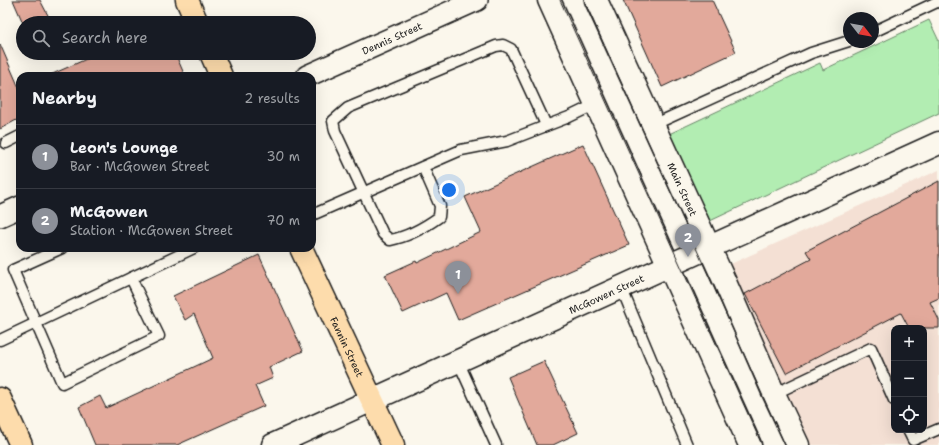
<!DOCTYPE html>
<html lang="en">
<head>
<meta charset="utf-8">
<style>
  body { margin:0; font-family:"Shantell Sans",sans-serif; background:#20242c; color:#f1f3f6 }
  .controls { position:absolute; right:12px; bottom:12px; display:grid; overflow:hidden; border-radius:8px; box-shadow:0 4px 16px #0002 }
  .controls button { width:36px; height:36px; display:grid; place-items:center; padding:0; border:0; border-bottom:1px solid #363941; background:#171b24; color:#f1f3f6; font:20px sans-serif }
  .compass { position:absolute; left:843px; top:12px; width:36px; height:36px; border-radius:50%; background:#171b24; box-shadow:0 4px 16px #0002; rotate:121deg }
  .you { position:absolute; left:449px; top:190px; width:14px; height:14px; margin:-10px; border:3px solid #fff; border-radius:50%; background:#1a73e8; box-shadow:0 0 0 6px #1a73e833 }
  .badge { display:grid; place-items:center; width:26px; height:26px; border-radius:50%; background:#8c9099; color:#fff; font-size:13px; font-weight:700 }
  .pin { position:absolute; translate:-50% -33px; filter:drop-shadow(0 1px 2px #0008) }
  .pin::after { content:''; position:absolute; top:21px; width:14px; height:12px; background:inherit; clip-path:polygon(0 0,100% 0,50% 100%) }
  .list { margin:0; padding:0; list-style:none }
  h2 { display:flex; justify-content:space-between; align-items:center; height:52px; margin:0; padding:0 16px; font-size:17px }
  h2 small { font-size:13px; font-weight:400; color:#9ea1a6 }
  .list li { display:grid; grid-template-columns:26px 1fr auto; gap:12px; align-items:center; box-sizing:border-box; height:64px; padding:0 16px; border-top:1px solid #363941 }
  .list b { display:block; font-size:15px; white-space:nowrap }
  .list p { margin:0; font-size:13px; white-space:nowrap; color:#9ea1a6 }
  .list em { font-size:13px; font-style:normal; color:#9ea1a6 }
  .icon { flex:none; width:22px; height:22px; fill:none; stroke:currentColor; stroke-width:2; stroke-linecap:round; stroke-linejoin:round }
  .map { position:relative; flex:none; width:939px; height:445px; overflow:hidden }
  .search { position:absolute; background:#171b24; box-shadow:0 4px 16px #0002; left:16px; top:16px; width:300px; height:44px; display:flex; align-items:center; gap:10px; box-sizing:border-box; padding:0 14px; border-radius:22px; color:#9ea1a6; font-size:15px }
  .panel { position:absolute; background:#171b24; box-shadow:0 4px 16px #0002; left:16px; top:72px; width:300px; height:180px; border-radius:12px }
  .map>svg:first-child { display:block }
  .built { fill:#f4e0d4; fill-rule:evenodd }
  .green { fill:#b2edb2; stroke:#678467 }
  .building { fill:#e2a99b; stroke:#1c1c1c }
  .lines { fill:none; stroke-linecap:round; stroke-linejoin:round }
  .service-casing { stroke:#1c1c1c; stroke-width:13 }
  .minor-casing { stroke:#1c1c1c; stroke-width:24 }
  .tertiary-casing { stroke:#1c1c1c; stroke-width:25 }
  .secondary-casing { stroke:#1c1c1c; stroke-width:25 }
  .primary-casing { stroke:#1c1c1c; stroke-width:25 }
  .service { stroke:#fbf7ec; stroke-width:10 }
  .minor { stroke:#fbf7ec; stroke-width:21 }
  .tertiary { stroke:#fbf7ec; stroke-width:22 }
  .secondary { stroke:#fbf7ec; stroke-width:22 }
  .primary { stroke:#fddcac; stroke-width:22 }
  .tram { stroke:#1c1c1c; stroke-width:1 }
  .labels { text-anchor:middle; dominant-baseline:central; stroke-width:3.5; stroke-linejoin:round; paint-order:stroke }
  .street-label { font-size:10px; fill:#1c1c1c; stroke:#fbf7ec }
</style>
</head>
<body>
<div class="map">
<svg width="939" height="445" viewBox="0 0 939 445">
  <rect width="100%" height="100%" fill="#fbf7ec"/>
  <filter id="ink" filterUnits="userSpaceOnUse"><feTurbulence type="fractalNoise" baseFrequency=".025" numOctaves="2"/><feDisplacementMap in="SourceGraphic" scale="8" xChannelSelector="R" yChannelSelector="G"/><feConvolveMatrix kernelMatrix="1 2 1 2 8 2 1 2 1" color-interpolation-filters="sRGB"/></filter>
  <g filter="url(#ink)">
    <!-- built -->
    <path class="built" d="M 939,170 L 939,445 L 808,445 L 724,267 ZM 894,328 L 924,328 L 924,430 L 894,430 Z"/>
    <!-- green -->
    <path class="green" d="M 929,20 L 939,41 L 939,113 L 710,221 L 669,134 L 820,63 L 823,70 Z"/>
    <!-- building -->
    <g class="building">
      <path d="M 13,0 L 40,0 L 52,23 L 23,23 Z"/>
      <path d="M 623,0 L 712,0 L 736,52 L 662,87 Z"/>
      <path d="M 0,44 L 20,90 L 20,118 L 0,129 Z"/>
      <path d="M 100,53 L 175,53 L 185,76 L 48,76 Z"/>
      <path d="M 583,144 L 629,245 L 458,320 L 446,293 L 403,313 L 385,275 L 416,261 L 417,263 L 481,232 L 465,197 Z"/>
      <path d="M 939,181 L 939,298 L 930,302 L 939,320 L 939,328 L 909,328 L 901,313 L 786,373 L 745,294 L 811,259 L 806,251 Z"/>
      <path d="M 259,255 L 303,351 L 269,367 L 273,378 L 255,386 L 264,406 L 177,445 L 95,445 L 79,407 L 100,396 L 106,408 L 213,358 L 194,314 L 185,320 L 173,296 Z"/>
      <path d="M 544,361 L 578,433 L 553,445 L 537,445 L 508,377 Z"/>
    </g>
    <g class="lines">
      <!-- service casing -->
      <g class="service-casing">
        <g id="service">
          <path d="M 873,32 L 939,1"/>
          <path d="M 653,125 L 811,53 L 849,41"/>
          <path d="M 6,143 L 20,136"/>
          <path d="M 423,167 L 440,206 L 439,217 C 425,227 407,237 390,240 L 383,234 L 335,131 L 333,121 L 348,108 L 496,46 L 503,45 L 511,49 L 546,125"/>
          <path d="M 312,215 L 461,150 L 507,141 L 569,117 L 596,104"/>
          <path d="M 62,248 L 13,270 L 62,383 L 159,336 L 131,278"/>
          <path d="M 621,287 L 687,445"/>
          <path d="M 0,340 L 194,248"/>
          <path d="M 458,361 L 496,445"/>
          <path d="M 774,394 L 871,348 L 894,400"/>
          <path d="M 908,430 L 913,440 L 939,429"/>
        </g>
      </g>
      <!-- minor casing -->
      <g class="minor-casing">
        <g id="minor">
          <path id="s1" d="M 307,76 L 477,0"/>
          <path d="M 0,216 L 20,207"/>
        </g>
      </g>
      <!-- tertiary casing -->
      <g class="tertiary-casing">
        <g id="tertiary">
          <path id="s2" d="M 273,445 L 939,143"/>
        </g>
      </g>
      <!-- secondary casing -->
      <g class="secondary-casing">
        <g id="secondary">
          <path d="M 549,0 L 750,445"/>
          <path id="s3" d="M 596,0 L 725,282 L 774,394 L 798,445"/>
        </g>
      </g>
      <!-- primary casing -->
      <g class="primary-casing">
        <g id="primary">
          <path d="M 187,0 L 197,23"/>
          <path d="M 211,53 L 221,76"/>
          <path id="s4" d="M 301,248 L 393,445"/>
          <path d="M 0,399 L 21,445"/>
        </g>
      </g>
      <!-- service -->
      <use href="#service" class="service"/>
      <!-- minor -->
      <use href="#minor" class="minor"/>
      <!-- tertiary -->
      <use href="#tertiary" class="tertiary"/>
      <!-- secondary -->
      <use href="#secondary" class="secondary"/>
      <!-- primary -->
      <use href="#primary" class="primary"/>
      <!-- tram -->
      <g class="tram">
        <path d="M 560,0 L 762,445"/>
        <path d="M 584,0 L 785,445"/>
      </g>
    </g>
  </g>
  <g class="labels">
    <!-- street labels -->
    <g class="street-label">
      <text stroke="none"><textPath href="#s1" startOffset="93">Dennis Street</textPath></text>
      <text stroke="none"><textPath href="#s3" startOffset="208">Main Street</textPath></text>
      <text stroke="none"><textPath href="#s2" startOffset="366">McGowen Street</textPath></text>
      <text stroke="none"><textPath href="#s4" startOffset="109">Fannin Street</textPath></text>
    </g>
  </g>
</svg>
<div class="controls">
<button>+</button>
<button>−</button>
<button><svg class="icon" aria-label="locate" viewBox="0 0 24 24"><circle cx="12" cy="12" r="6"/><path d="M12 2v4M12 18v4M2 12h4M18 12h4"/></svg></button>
</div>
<svg class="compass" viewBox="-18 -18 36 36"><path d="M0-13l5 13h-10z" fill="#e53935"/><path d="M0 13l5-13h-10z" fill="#9ea1a6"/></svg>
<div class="you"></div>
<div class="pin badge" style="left:458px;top:294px">1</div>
<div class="pin badge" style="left:688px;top:257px">2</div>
<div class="search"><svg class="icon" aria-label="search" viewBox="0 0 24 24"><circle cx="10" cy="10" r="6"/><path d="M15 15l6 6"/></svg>Search here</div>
<section class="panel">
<h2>Nearby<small>2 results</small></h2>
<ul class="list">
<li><span class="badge">1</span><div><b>Leon's Lounge</b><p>Bar · McGowen Street</p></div><em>30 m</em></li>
<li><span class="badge">2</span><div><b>McGowen</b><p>Station · McGowen Street</p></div><em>70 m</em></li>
</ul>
</section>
</div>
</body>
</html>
